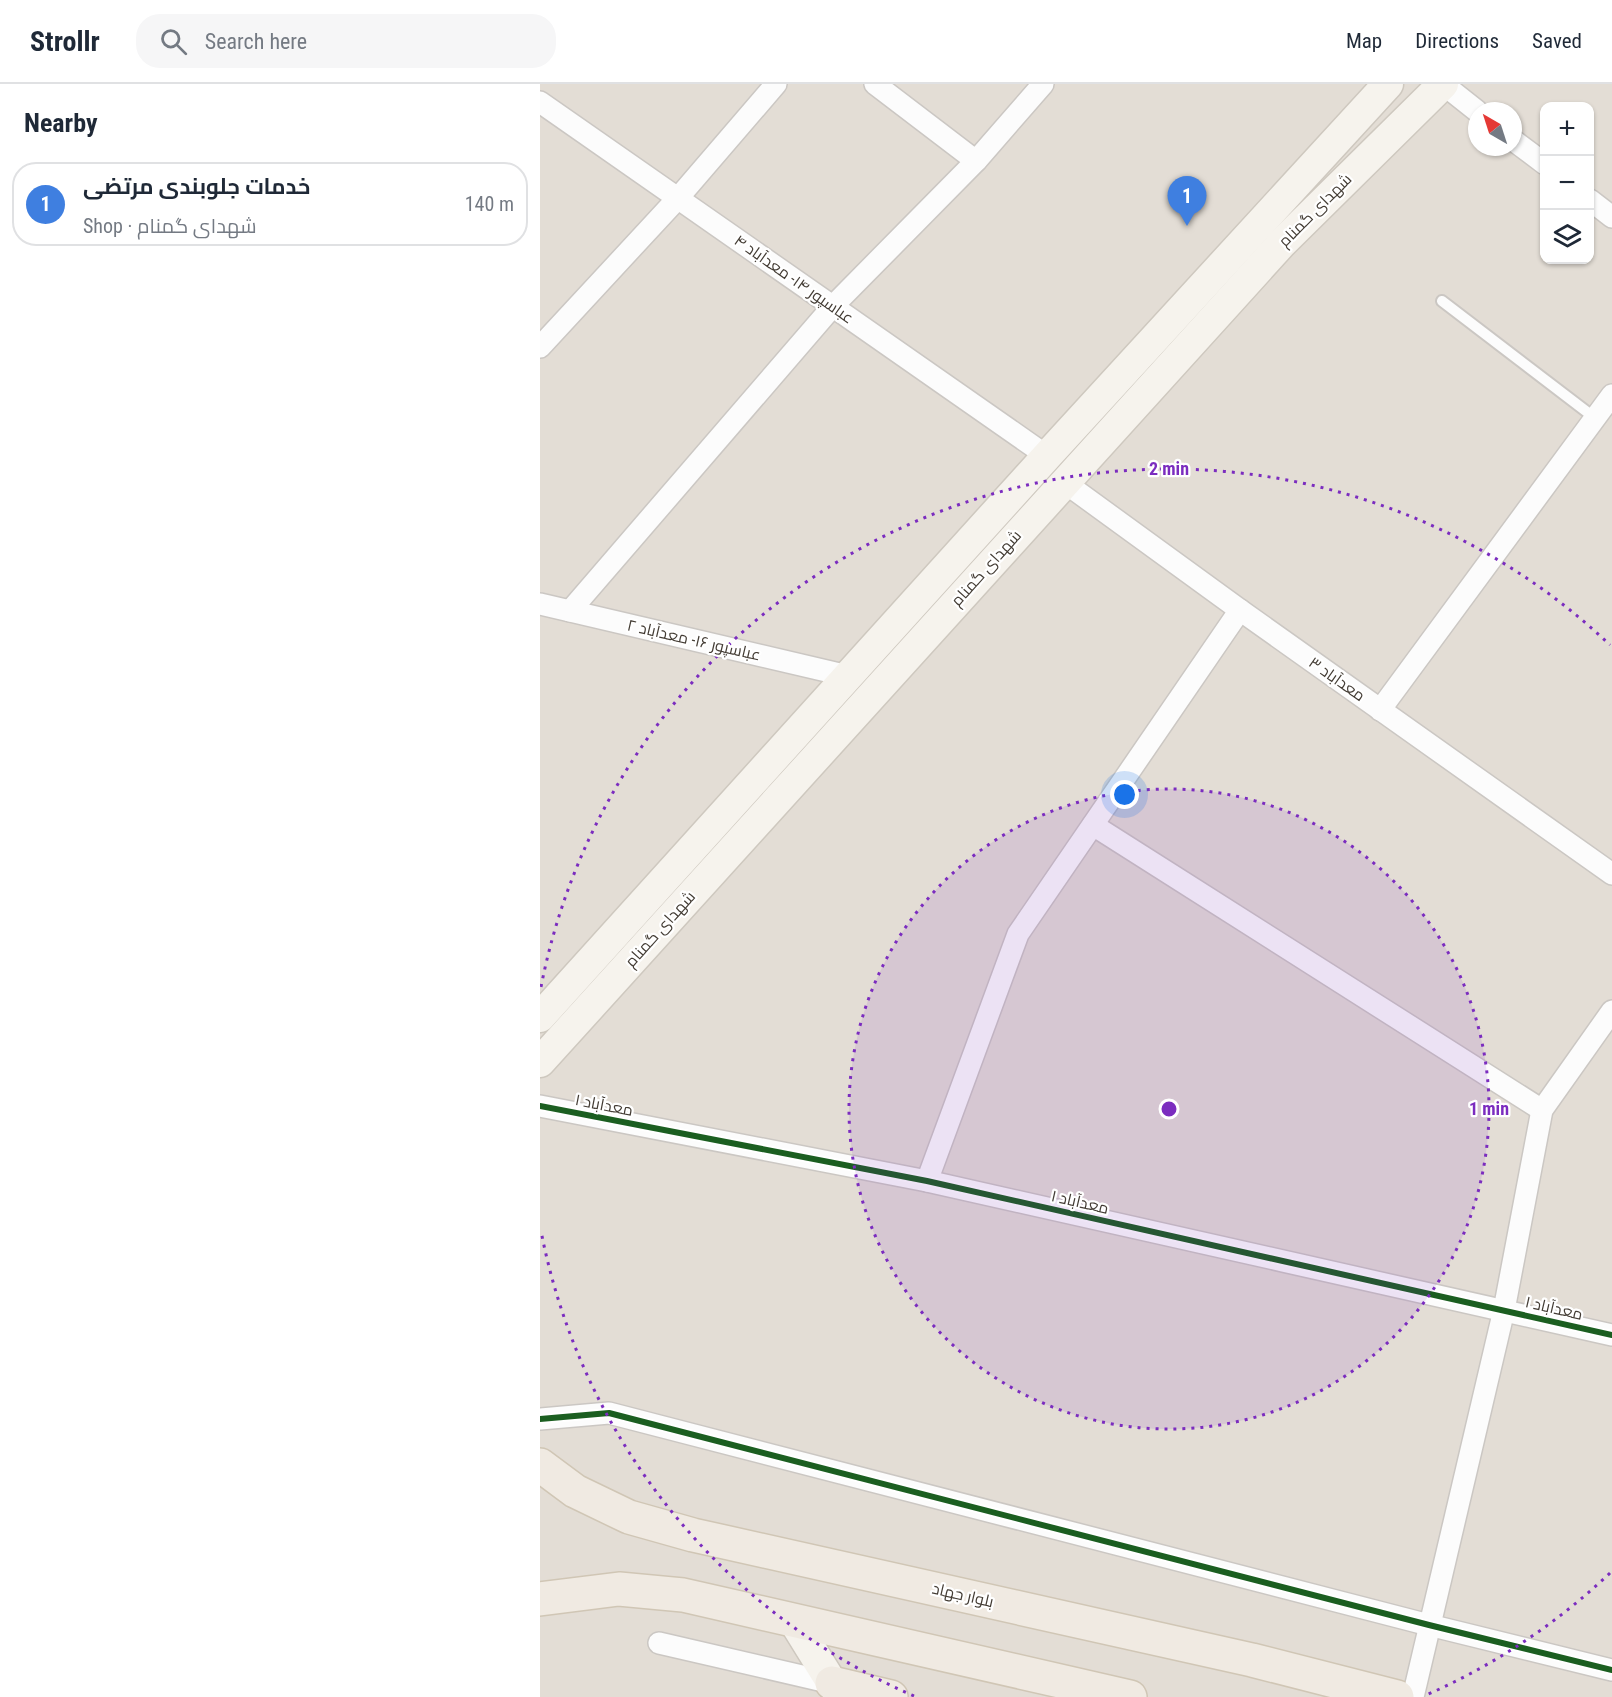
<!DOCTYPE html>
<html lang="en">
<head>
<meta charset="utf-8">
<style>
  body { margin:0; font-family:"Roboto Condensed",Cairo,sans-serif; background:#f6f6f7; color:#1f2937 }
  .controls { position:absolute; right:18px; top:18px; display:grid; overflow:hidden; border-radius:12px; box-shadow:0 2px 4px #0004 }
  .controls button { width:54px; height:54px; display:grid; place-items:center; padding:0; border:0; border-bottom:2px solid #e0e1e3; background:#fff; color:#1f2937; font:30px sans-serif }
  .compass { position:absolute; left:928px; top:18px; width:54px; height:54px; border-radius:50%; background:#fff; box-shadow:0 2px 4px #0004; rotate:321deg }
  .you { position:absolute; left:585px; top:711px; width:21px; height:21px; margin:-15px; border:4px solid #fff; border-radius:50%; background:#1a73e8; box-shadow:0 0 0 9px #1a73e833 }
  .badge { display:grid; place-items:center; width:39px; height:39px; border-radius:50%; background:#7f7973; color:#fff; font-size:20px; font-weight:700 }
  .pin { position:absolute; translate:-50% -50px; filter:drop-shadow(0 2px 3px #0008) }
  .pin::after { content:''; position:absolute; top:32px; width:21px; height:18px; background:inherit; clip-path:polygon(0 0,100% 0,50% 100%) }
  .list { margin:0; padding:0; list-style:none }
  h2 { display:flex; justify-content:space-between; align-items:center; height:78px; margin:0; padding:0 24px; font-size:26px }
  h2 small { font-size:20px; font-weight:400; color:#747a83 }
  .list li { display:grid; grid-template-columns:39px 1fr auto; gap:18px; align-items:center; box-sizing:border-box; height:84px; margin:0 12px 12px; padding:0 12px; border:2px solid #e0e1e3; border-radius:24px }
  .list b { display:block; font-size:22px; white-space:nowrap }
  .list p { margin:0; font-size:20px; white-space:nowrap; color:#747a83 }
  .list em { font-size:20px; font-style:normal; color:#747a83 }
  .icon { flex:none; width:33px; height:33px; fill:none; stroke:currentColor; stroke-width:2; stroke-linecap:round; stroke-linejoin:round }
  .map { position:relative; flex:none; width:1072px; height:1613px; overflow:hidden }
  header { display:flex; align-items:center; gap:36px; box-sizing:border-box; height:84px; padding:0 30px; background:#fff; border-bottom:2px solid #e0e1e3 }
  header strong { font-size:28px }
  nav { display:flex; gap:33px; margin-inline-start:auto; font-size:21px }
  .search { width:420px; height:54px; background:#f6f6f7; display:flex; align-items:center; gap:15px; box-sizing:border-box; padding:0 21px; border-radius:24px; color:#747a83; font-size:22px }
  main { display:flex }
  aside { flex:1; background:#fff }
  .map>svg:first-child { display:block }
  .residential { fill:#e3ddd5; fill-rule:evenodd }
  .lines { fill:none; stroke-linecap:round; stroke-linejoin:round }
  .service-casing { stroke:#cbc7c3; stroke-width:14 }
  .minor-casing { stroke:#cbc7c3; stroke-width:24 }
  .secondary-casing { stroke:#cec8bf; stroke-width:33 }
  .primary-casing { stroke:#d0c6b5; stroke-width:36 }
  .service { stroke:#fcfcfc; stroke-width:10 }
  .minor { stroke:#fcfcfc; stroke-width:21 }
  .secondary { stroke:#f6f3ed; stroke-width:30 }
  .primary { stroke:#f0eae2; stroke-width:33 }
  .cycleway-casing { stroke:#fff; stroke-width:10 }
  .cycleway { stroke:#1b5e20; stroke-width:6 }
  .ring { fill:none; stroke:#7b2cbf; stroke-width:3; stroke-dasharray:3 6 }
  .labels { text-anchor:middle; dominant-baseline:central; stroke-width:4.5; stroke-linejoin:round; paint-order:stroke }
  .street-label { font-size:16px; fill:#433c34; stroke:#fff }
  .centre { fill:#7b2cbf; stroke:#fff; stroke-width:3 }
  .ring-label { font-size:18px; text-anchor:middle; font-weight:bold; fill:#7b2cbf; stroke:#fff; stroke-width:4.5; stroke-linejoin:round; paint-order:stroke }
</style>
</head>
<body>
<header>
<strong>Strollr</strong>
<div class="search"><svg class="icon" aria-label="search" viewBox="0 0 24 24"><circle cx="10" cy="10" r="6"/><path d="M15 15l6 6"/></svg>Search here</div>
<nav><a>Map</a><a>Directions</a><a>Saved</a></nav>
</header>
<main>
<aside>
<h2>Nearby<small></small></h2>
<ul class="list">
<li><span class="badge" style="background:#3f7fe0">1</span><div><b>خدمات جلوبندی مرتضی</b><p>Shop · شهدای گمنام</p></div><em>140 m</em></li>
</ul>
</aside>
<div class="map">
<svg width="1072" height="1613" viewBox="0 0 1072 1613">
  <rect width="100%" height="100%" fill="#eeebe8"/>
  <!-- residential -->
  <path class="residential" d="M 0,0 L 1072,0 L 1072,1613 L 0,1613 ZM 1005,22 L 1050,22 L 1050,176 L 1005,176 ZM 937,27 L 973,27 L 973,63 L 937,63 Z"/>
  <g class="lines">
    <!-- service casing -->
    <g class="service-casing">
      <path id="service" d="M 902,217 L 1055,334"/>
    </g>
    <!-- minor casing -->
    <g class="minor-casing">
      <g id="minor">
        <path d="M 335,0 L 436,77"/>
        <path d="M 903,0 L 937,27"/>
        <path d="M 0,18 L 507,372"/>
        <path d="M 973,56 L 1005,80"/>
        <path d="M 1050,116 L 1072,133"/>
        <path d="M 0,263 L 138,114 L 236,0"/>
        <path d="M 524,398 L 700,526 L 1072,790"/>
        <path d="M 0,520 L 308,592"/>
        <path d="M 30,527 L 293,222 L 436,77 L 503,0"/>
        <path d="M 840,626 L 1072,311"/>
        <path d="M 553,741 L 1002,1026"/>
        <path d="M 0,1022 L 387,1097 L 1072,1251"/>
        <path d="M 387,1097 L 478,850 L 700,526"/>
        <path d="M 0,1335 L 69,1329 L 889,1541 L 1072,1586"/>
        <path d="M 119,1559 L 292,1599"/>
        <path d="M 873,1613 L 964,1226 L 1002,1026 L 1072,927"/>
      </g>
    </g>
    <!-- secondary casing -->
    <g class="secondary-casing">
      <g id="secondary">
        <path d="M 0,933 L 507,372 L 848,0"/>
        <path d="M 0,978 L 742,159 L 903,0"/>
        <path d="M 253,1536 L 292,1599"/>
      </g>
    </g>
    <!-- primary casing -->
    <g class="primary-casing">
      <g id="primary">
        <path d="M 0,1381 L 35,1407 L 89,1433 L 153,1451 L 712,1576 L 857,1613"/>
        <path d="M 0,1515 L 79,1505 L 143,1511 L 590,1613"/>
        <path d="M 292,1599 L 351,1613"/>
      </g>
    </g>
    <!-- service -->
    <use href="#service" class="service"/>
    <!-- minor -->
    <use href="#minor" class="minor"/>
    <!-- secondary -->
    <use href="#secondary" class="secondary"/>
    <!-- primary -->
    <use href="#primary" class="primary"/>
    <!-- cycleway casing -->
    <g class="cycleway-casing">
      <g id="cycleway">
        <path d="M 0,1022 L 387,1097 L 1072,1251"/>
        <path d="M 0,1335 L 69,1329 L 889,1541 L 1072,1586"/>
      </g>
    </g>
    <!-- cycleway -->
    <use href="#cycleway" class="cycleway"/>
  </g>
  <!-- distance rings -->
  <circle cx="629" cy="1025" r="320" fill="#7b2cbf" fill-opacity=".12"/>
  <g class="ring">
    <circle cx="629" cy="1025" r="320"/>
    <path d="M1070 1489A640 640 0 0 1 884 1612M374 1612A640 640 0 0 1 1 1147M1 903A640 640 0 0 1 1070 561"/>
  </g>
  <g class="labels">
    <!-- street labels -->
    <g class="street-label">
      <text transform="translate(775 126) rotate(-45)">شهدای گمنام</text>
      <text transform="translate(254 195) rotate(35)">عباسپور ۱۴- معدآباد ۴</text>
      <text transform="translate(446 484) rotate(-48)">شهدای گمنام</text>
      <text transform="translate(154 556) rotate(13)">عباسپور ۱۶- معدآباد ۲</text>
      <text transform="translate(797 595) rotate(35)">معدآباد ۳</text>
      <text transform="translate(120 845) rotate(-48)">شهدای گمنام</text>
      <text transform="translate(64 1021) rotate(11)">معدآباد ۱</text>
      <text transform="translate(540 1118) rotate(13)">معدآباد ۱</text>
      <text transform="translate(1014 1224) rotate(13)">معدآباد ۱</text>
      <text transform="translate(423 1511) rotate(13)">بلوار جهاد</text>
    </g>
  </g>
  <circle cx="629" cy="1025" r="9" class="centre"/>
  <g class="ring-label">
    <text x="629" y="391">2 min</text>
    <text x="949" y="1031">1 min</text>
  </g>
</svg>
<div class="controls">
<button>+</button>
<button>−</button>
<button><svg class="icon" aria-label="layers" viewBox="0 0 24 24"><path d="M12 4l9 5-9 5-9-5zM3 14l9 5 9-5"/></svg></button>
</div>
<svg class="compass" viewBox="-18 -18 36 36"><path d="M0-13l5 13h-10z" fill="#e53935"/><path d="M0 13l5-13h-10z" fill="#747a83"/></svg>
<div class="you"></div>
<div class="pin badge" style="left:647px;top:142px;background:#3f7fe0">1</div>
</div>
</main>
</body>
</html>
